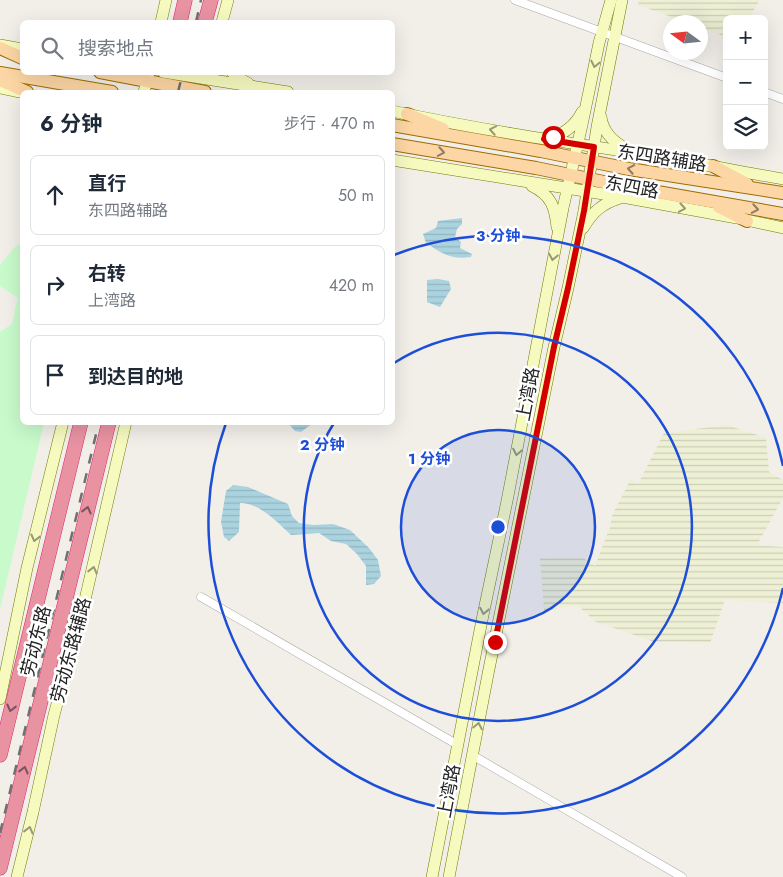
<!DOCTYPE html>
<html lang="zh">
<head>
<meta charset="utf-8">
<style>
  body { margin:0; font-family:Jost,"Noto Sans SC",sans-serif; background:#f2f2f3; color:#1f2937 }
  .controls { position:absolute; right:15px; top:15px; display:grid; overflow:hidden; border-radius:8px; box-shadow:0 5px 20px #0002 }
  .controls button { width:45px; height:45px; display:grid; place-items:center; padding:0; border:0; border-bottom:1px solid #e0e1e3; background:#fff; color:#1f2937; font:25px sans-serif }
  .compass { position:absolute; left:663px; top:15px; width:45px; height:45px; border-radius:50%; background:#fff; box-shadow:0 5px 20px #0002; rotate:285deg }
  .stop { position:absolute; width:15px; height:15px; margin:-11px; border:4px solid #d40000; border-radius:50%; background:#fff }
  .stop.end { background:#d40000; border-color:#fff; box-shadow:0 1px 5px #0008 }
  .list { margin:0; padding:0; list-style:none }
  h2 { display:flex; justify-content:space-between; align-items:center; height:65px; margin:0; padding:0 20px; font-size:21px }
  h2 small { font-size:16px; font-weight:400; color:#747a83 }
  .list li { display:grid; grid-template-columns:32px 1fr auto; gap:15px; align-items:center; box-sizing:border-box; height:80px; margin:0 10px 10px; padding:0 10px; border:1px solid #e0e1e3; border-radius:8px }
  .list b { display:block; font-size:19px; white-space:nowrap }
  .list p { margin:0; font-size:16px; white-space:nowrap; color:#747a83 }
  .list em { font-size:16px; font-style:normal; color:#747a83 }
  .icon { flex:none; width:28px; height:28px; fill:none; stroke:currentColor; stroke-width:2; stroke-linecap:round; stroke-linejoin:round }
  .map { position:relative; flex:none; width:783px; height:877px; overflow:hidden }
  .search { position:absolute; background:#fff; box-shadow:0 5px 20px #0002; left:20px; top:20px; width:375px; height:55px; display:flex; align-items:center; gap:12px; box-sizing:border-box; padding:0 18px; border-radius:8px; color:#747a83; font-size:19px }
  .panel { position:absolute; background:#fff; box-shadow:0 5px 20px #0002; left:20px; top:90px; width:375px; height:335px; border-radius:8px }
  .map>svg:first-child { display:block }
  .farmland { fill:url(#farmland-rules) }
  .park { fill:#c8facc }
  .water { fill:url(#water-rules) }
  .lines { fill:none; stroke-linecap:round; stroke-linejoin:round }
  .street-casing { stroke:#a9a9a9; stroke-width:9 }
  .secondary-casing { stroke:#707d05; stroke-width:12 }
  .primary-casing { stroke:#a06b00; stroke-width:14 }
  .highway-casing { stroke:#dc2a67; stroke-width:15 }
  .street { stroke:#fff; stroke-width:8 }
  .secondary { stroke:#f7fabf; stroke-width:11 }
  .primary { stroke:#fcd6a4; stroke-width:12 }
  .highway { stroke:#e892a2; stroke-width:14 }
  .rail { stroke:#707070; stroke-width:2.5; stroke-dasharray:10 10; stroke-linecap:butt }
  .oneway { stroke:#979978 }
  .oneway2 { stroke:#8f7c63 }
  .oneway3 { stroke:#7b545c }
  .route { stroke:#d40000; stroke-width:6 }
  .ring { fill:none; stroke:#1d4ed8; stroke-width:2.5 }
  .labels { text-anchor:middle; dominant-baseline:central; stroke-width:5; stroke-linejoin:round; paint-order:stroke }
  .street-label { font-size:18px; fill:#222; stroke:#fff }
  .centre { fill:#1d4ed8; stroke:#fff; stroke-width:2.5 }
  .ring-label { font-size:15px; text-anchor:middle; font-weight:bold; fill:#1d4ed8; stroke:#fff; stroke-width:5; stroke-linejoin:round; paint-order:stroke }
</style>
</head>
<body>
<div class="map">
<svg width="783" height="877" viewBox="0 0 783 877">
  <defs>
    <pattern id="farmland-rules" width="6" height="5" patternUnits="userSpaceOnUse" patternTransform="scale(1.25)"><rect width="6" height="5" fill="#eef0d5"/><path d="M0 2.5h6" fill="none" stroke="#ccceb7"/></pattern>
    <pattern id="water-rules" width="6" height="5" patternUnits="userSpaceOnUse" patternTransform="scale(1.25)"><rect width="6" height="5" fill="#aad3df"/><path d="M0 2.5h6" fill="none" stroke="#92b5bf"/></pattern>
  </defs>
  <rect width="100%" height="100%" fill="#f2efe9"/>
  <!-- farmland -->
  <g class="farmland">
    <path d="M 639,0 L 760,0 L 748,19 L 727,19 L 727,37 L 701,28 L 700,22 L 686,22 L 638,5 Z"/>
    <path d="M 727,425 L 766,438 L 769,472 L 783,480 L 783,498 L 757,545 L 783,547 L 783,603 L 725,600 L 710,643 L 655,642 L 596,622 L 577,605 L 544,611 L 540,558 L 582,557 L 595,566 L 610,527 L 613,513 L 631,479 L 638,484 L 664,433 Z"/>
  </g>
  <!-- park -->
  <path class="park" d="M 22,242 L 22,422 L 44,423 L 0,609 L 0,332 L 12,324 L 18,298 L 0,286 L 0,265 L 14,248 Z"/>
  <!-- water -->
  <g class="water">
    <path d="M 462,218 L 462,224 L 457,229 L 455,237 L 461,242 L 460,248 L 472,254 L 471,257 C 451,260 443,254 426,243 L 423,234 L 436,228 L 438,221 Z"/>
    <path d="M 438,279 L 449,281 L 451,289 L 440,307 L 427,302 L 427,280 Z"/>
    <path d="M 288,423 L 313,423 L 301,432 L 295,431 Z"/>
    <path d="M 233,485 L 248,487 L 288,504 L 292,516 L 299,523 L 313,525 L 333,524 L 350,530 L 369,548 L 378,560 L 381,576 L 374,584 L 366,585 L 366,566 L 357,554 L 346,544 L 331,541 L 319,533 L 291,535 C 277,522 260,503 240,503 L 239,532 L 229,541 L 224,537 L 221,522 L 226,491 Z"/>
  </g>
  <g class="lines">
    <!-- street casing -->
    <g class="street-casing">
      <g id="street">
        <path d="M 515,0 L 727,78"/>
        <path d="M 764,92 L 783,99"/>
        <path d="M 201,597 L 458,745"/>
        <path d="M 472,755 L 682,877"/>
      </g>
    </g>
    <!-- secondary casing -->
    <g class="secondary-casing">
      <g id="secondary">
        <path d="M 161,22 L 166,0"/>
        <path d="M 222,22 L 228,0"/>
        <path d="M 0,45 L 22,49"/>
        <path d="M 163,72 L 288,92"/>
        <path d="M 232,72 L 238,78 L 248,83"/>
        <path d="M 0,88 L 20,92"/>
        <path d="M 144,92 L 149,72"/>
        <path d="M 392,111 C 471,128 550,140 629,152 C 681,160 732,170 783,179"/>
        <path d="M 601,117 C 603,132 613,142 627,149"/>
        <path d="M 549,138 C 565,134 575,126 582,112"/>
        <path d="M 392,160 L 622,197 L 737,218 L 783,228"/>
        <path d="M 532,186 C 551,195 555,207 557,227"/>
        <path d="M 583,228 C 593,212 601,204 620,198"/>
        <path d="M 0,699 L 27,568 L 63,422"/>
        <path d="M 17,877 L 33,812 L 54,715 L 84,604 L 126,422"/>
        <path d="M 432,877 L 483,615 L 507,501 L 563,208 L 582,125 L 599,43 L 611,0"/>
        <path d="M 449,877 L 488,674 L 554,347 L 568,288 L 584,211 L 597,127 L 622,0"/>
      </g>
    </g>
    <!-- primary casing -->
    <g class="primary-casing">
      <g id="primary">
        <path d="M 0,48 L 22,58"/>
        <path d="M 100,72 L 205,92"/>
        <path d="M 0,73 L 112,92"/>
        <path d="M 0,80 L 27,92"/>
        <path d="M 407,114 L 443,129"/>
        <path d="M 392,125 L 541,151 L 629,169 L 783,193"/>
        <path d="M 392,144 L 536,168 L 623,186 L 783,214"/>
        <path d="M 713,166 L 747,184"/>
        <path d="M 719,207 L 747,221"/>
      </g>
    </g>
    <!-- highway casing -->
    <g class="highway-casing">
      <g id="highway">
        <path d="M 180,22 L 185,0"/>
        <path d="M 205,22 L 211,0"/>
        <path d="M 0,755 L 81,422"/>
        <path d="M 0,868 L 109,422"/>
      </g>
    </g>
    <!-- street -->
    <use href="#street" class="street"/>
    <!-- secondary -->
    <use href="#secondary" class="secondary"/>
    <!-- primary -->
    <use href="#primary" class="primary"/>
    <!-- highway -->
    <use href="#highway" class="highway"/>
    <!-- rail -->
    <g class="rail">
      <path d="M 196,22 L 201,0"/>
      <path d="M 178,92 L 183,72"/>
      <path d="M 0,833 L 99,422"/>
    </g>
  </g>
  <!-- one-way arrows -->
  <defs><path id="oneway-chevron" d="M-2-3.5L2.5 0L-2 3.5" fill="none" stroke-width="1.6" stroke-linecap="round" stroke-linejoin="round" transform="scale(1.25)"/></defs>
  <g class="oneway">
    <use href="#oneway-chevron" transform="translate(595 64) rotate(102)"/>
    <use href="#oneway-chevron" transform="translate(493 130) rotate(-170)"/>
    <use href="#oneway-chevron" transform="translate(682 208) rotate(10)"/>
    <use href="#oneway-chevron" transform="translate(553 257) rotate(101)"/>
    <use href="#oneway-chevron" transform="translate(517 452) rotate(101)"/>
    <use href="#oneway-chevron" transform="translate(35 538) rotate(104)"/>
    <use href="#oneway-chevron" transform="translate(93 570) rotate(-76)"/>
    <use href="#oneway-chevron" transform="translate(484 611) rotate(101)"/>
    <use href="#oneway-chevron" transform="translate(478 726) rotate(-79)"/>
    <use href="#oneway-chevron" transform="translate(29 830) rotate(-76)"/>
  </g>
  <g class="oneway2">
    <use href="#oneway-chevron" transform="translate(441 152) rotate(10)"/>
    <use href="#oneway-chevron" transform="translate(631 169) rotate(-170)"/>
    <use href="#oneway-chevron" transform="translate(755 209) rotate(10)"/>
  </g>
  <g class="oneway3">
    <use href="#oneway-chevron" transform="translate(87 510) rotate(-76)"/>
    <use href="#oneway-chevron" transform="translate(11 708) rotate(104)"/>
    <use href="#oneway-chevron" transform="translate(24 770) rotate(-76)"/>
  </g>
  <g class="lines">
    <!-- route -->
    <path class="route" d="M 495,642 L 554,347 L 568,288 L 584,211 L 594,147 L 544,139 L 553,137"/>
  </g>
  <!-- distance rings -->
  <circle cx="498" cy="527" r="97" fill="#1d4ed8" fill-opacity=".12"/>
  <g class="ring">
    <circle cx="498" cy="527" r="97"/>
    <path d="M394 363A194 194 0 1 1 334 423"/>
    <path d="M783 588A291 291 0 1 1 226 423M394 255A291 291 0 0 1 783 466"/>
  </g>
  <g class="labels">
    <!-- street labels -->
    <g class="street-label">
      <text transform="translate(662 158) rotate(9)">东四路辅路</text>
      <text transform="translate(632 187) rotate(11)">东四路</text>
      <text transform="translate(528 394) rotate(-79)">上湾路</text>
      <text transform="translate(36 641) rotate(-76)">劳动东路</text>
      <text transform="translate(71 650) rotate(-75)">劳动东路辅路</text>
      <text transform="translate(449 791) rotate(-79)">上湾路</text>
    </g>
  </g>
  <circle cx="498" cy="527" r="8" class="centre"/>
  <g class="ring-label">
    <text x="498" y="241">3 分钟</text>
    <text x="322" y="450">2 分钟</text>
    <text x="429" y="464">1 分钟</text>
  </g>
</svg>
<div class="controls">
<button>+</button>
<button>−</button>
<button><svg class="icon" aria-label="layers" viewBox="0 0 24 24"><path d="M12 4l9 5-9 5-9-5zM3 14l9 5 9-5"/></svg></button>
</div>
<svg class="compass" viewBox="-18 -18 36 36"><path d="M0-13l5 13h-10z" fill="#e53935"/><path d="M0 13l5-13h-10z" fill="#747a83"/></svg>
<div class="stop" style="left:553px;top:137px"></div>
<div class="stop end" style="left:495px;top:642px"></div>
<div class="search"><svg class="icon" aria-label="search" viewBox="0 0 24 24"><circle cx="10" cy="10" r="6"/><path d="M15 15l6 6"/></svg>搜索地点</div>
<section class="panel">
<h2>6 分钟<small>步行 · 470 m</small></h2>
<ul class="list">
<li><svg class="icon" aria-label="ahead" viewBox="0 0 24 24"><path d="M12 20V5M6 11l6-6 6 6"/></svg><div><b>直行</b><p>东四路辅路</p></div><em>50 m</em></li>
<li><svg class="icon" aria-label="right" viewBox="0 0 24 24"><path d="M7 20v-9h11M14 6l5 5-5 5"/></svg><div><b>右转</b><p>上湾路</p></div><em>420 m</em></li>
<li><svg class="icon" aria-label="arrive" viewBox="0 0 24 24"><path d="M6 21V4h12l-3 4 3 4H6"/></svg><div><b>到达目的地</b></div></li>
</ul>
</section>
</div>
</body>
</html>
